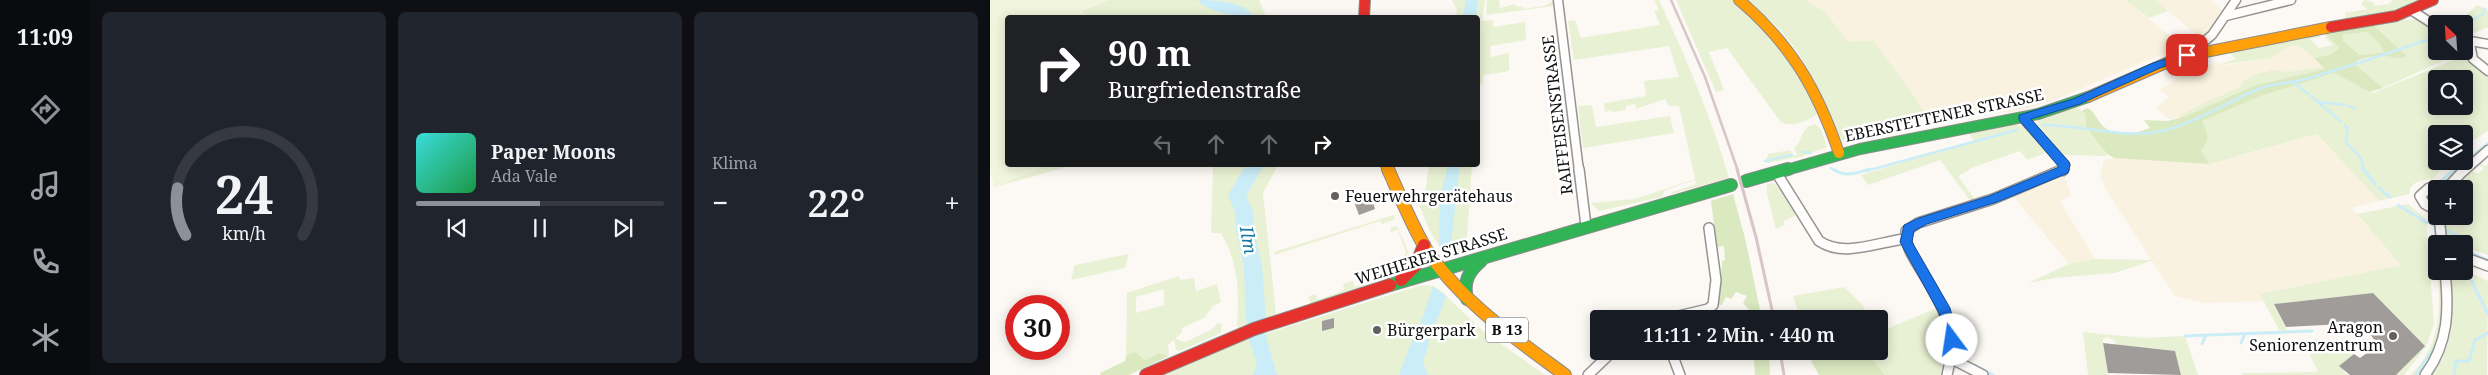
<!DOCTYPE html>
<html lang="de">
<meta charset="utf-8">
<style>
:root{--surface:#171b24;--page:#20242c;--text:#f1f3f6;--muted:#9ea1a6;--line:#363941;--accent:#8c9099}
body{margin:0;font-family:"Noto Serif",serif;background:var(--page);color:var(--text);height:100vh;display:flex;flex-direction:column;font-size:19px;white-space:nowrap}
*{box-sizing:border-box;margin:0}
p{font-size:16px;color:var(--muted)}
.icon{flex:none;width:28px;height:28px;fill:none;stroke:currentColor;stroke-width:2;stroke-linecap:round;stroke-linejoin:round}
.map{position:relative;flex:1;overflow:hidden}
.panel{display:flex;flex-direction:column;gap:12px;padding:12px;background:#0d0f14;width:900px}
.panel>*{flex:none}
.top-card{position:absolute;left:15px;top:15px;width:475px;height:152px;border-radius:5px;box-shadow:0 2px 12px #0003;background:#202124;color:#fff;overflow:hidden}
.needle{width:32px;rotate:335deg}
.tools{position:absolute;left:1438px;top:15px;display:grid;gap:10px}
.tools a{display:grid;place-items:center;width:45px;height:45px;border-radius:5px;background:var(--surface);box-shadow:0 2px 12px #0003;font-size:25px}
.speed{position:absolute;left:15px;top:295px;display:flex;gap:10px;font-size:25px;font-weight:700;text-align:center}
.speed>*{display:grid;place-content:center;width:65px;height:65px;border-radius:50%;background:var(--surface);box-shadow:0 2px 12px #0003;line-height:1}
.speed .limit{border:8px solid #d22;background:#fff;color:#111}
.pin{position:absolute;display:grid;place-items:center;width:42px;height:42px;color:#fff;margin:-21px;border-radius:10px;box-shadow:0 2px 8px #0006}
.me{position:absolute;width:55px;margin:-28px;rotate:346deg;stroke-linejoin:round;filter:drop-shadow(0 0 4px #0008)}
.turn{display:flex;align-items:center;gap:18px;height:105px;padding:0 20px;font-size:22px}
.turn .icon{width:65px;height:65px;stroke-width:2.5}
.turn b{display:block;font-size:35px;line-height:42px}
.lanes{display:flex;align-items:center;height:48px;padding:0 20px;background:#0003;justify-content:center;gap:25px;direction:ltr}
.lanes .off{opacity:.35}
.big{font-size:38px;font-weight:600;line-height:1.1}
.panel .card{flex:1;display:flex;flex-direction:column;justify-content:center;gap:8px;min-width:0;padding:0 18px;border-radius:8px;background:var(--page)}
.panel .dial{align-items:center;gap:0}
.dial svg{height:130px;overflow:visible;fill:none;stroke:var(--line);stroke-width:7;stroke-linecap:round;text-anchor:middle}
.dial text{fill:var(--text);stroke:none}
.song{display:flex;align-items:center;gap:15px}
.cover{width:60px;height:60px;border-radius:8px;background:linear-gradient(135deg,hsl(180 70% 55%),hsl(140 70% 35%))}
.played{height:5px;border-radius:2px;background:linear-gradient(90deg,var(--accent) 50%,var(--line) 50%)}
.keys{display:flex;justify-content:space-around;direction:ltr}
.heat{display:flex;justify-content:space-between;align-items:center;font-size:28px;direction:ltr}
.panel .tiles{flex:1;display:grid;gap:12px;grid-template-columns:repeat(3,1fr)}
.trip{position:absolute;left:600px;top:310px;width:298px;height:50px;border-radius:5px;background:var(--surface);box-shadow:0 2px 12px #0003;font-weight:600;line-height:50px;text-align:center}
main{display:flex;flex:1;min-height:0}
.dock{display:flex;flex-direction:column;width:90px;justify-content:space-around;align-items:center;background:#090b0e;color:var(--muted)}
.dock .icon{width:35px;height:35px}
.dock .selected{color:var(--accent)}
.dock b{font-size:22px;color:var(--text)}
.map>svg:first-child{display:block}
</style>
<main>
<nav class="dock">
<b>11:09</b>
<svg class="icon selected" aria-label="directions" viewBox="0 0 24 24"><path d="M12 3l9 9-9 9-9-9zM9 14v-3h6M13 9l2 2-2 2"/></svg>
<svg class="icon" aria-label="music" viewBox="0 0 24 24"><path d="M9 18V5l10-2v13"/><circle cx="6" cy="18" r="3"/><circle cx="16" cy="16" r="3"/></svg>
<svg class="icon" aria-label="phone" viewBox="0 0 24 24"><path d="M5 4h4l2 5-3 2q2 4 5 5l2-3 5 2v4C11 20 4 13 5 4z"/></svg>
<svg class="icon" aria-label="climate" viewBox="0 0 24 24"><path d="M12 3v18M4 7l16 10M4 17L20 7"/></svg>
</nav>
<section class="panel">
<div class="tiles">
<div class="card dial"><svg viewBox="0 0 100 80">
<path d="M14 69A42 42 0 1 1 86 69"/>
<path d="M14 69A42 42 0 0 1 9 40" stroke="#8c9099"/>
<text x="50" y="56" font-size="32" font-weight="700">24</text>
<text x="50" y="72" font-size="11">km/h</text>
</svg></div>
<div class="card">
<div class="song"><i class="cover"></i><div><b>Paper Moons</b><p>Ada Vale</p></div></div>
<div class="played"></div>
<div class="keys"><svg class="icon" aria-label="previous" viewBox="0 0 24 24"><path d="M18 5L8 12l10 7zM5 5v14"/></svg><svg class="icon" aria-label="pause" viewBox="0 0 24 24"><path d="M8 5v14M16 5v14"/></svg><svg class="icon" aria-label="next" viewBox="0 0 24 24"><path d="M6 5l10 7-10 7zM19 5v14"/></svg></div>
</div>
<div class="card"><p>Klima</p>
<div class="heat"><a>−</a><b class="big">22°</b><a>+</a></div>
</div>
</div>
</section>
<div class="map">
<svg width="1498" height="375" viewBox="0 0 1498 375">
<rect width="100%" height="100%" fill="#fcf9f4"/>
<g fill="#f9f2e0">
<path d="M816,0H1135L1194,47L1158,60L1063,101L1021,112L936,115L925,97L883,40L858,42L836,13Z"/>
<path d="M1165,0H1220L1233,11L1213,40Z"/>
<path d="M1307,45L1336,68L1307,76L1196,116L1179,119L1166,108L1179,97L1169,90L1198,72L1225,63L1236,65L1281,58L1298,47Z"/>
<path d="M1327,134L1389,201L1361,208L1412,265L1270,294L1273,301L1215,303L1185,296L1116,190L1110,175L1114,160L1124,158L1250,156Z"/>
<path d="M1074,175L1081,195L1070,201L1105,259L1079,264L1023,196Z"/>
</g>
<g fill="#e9f1d4" fill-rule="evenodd">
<path d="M119,0H269L276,17L96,18L92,10Z"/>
<path d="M462,0H495L492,21L503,20V27L535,22L536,40L500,46L501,57L519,53V70L515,72L493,75V84L488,85V18L465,17L467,10Z"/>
<path d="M497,0H509L510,8L525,4L526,7L533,6V9L554,6L563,1V6L496,15Z"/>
<path d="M664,0H669C696,58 721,116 739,178L682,194V192L706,184L705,180L675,190L672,197L609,211L601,203L645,199L705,179L689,106H679L675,99L646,109L645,104L636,106V110L622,112V110L615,112L614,103L656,96L654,81L689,77L679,46L584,60L578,21L585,20L591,38L670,25L664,11L669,10Z"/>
<path d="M686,0H745L752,4L809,66L826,107V115C816,122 801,128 790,121L737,48L719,52L734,90L726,92Z"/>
<path d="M754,0H816L836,13L858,42L883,40L925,97L936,116L890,123L876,134L855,144C844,131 838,111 831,95C813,55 791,24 754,0Z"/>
<path d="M1135,0H1165L1178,11L1159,18Z"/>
<path d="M1374,0L1383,2L1385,6L1399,4L1403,0H1437L1413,11L1344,23L1356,17L1355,13L1377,9L1371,5Z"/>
<path d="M1487,5L1498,10V27L1474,37V24H1459L1476,15Z"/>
<path d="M1414,19L1426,20L1446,29V51H1474L1393,88L1366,65L1409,49L1382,24Z"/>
<path d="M1377,32L1389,43L1394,52L1370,55L1353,41V35Z"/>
<path d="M1325,33L1330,37L1320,39L1329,48L1343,45L1334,36H1337L1349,48L1339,55L1324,58L1307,45L1298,47L1281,58L1228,65L1246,59L1239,52Z"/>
<path d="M1478,54L1479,58L1498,73V131L1474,146V134H1446V161H1457L1444,178C1432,182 1421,179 1419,194L1389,201L1327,134L1219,164L1211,150L1188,124L1191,115L1216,102L1249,88L1254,81L1264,75L1283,70L1298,72L1332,67L1383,93ZM1446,79H1474V106H1446Z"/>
<path d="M602,105L606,127L680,116L684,133L593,148L588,106Z"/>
<path d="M1087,107L1096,115L1117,156L1073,155L1047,124L1049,119Z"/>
<path d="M825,124L831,129L837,147L810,157L776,163L778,154L800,150L803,156L807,155L804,148C814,139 810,127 825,124Z"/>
<path d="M1023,124L1033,126L1058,152L1037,160L1030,151L984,167L968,176L986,201L979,199L950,160L878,185L871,175L984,141L979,133Z"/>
<path d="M1489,162L1495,166L1498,164V255L1477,248L1474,255V244H1459C1453,234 1456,227 1457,216H1474V189H1469L1481,170L1488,174L1494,168L1487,164Z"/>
<path d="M56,165H84L4,187Z"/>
<path d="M223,165H288L273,193L286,314L247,327C249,292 249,264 231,233H221Z"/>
<path d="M439,165H482L476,252C446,261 438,224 428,203L434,200Z"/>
<path d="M782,183C793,189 803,203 805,216L793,221L795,225L786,229L777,194V184Z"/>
<path d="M1418,204L1436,219L1444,324L1436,347L1414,375H1406L1434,346L1383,293L1284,304L1298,332H1290L1270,294L1411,265L1367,214Z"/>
<path d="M404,215L405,219L392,224L390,221L284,255V252Z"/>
<path d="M407,226L421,258L412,271L320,305L319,296L326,294L327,300L354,290L353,284L363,281L364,287L386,279L385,272L391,270L393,275L402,272L416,253L408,230L401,232L400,228Z"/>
<path d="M139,254L135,268L81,280L85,265Z"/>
<path d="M1105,259L1164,260L1125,273L1065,278L1038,283L1079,264Z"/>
<path d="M1474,270L1498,281L1497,375H1442C1466,343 1465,309 1459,271Z"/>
<path d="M1447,271H1450C1455,310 1454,345 1426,375H1421C1450,345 1452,310 1447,271Z"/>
<path d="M189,276L190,280L204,278L206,291L227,284L231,302L223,306L214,318L192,328V332L185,339L195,342L221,330L228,323L232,324L231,333L190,351L186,350L184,339L178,345L179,356L169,353L155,360L145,352L136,356L137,293ZM174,289V305L146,313V297Z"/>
<path d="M432,285L443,286L451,291L493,331L555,375H173L236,346Z"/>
<path d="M854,287L871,303L881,319H810L803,296Z"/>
<path d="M947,308C957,331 958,351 950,375H895L876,351H889V332Z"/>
<path d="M1093,332L1154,338L1195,336L1208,375H1191L1185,351L1126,345L1125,341L1117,337L1113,339V344L1118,373L1117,375H1098Z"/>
<path d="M1324,339H1329L1341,351L1364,354L1350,366L1357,375H1253L1252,373L1328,372L1319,353H1312L1310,349L1329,348Z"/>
</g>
<g fill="#dbe9c1" fill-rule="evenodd">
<path d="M1382,24L1417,56C1410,60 1404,57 1396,56C1386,55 1376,58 1367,61L1366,65L1393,88L1380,92L1344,73L1270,96L1212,121C1217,132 1221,140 1211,150L1219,164L1124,158L1117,154L1096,127V115L1092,111L1097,108C1104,111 1106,117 1110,123C1122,138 1146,134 1160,128L1154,120L1178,121L1196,116L1264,86L1335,69L1324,58L1339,55L1349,48L1332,31ZM1377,32L1389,43L1394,52L1370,55L1353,41V35Z"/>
<path d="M743,194L755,238L772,319H761L760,311L753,303L757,296L746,292L741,299L736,297L732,305H726L731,287L732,261L735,260L734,246L727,247L721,201Z"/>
<path d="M763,351H779L780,375H765Z"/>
<path d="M840,351H876L895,375H829L821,361Z"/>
<path d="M145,352L155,360L169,353L179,356L139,375H111L110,373L135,361L136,356Z"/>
</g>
<path fill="#f2f5dd" d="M0,0H119L92,9L96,17L18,18V165H56L4,187L0,170Z"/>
<g fill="#caedf7">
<path d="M476,0H488L486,17H473Z"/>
<path d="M458,165H470L460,253L449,246L450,198Z"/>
<path d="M443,286L456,296L442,334L428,330Z"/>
<path d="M275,332L287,375H263L267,363L258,338Z"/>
<path d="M424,335L440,340L433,362L438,375H409Z"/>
</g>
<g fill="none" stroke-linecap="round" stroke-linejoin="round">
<g stroke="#caedf7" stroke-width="2.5">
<path d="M1474,25L1493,14L1495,9"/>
<path d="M1303,82L1318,94"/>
<path d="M1321,96L1350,121"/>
<path d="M1328,102L1354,105"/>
<path d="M1358,106L1365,108"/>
<path d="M1053,125C1088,125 1135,138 1167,132C1204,125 1235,102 1271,88C1285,83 1301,83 1316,79C1359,67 1403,51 1446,37"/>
<path d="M1355,125L1358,128C1352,149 1363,145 1371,159C1373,163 1372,167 1374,171"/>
<path d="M813,152L821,153"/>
<path d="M775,161L802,155"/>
<path d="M841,168L845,171"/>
<path d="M876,171L1027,130"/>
<path d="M1464,171L1498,143"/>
</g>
<g stroke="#caedf7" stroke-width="3">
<path d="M843,169C856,178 866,173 880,169"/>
<path d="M1373,169L1385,184"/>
<path d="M1451,181L1465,169"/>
<path d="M1389,188L1400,197"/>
<path d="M1408,205L1437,223"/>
<path d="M1441,224L1445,226L1446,246"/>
<path d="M1455,230L1471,237L1472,244"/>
<path d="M458,251L469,252"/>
<path d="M1481,253L1498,260"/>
<path d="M1475,268L1498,314"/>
<path d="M1450,271L1451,282"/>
<path d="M1195,336L1322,331"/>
<path d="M1251,343L1255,334"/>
<path d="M1212,344L1216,335"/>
<path d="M983,364L1003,375"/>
<path d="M1426,375L1446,345"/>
<path d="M1464,375L1466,361H1479L1485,340L1498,333"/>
</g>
<g fill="#caedf7" fill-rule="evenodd">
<path d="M208,0C226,0 254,1 265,18C251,18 216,12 208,0Z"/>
<path d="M256,165H274L256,196L263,212L264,230L272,266L276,321L273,327L266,330L259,327L256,321L254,266L246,230L245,212L238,195Z"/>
</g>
</g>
<g fill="#a09c99">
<path d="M380,193L385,209L369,215L363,199Z"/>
<path d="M1383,293L1435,346L1406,375H1360L1349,366L1364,354L1370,358L1388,345L1372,323L1296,327L1284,304Z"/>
<path d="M344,318V328L332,331V321Z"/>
<path d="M1113,343L1185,351L1191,375L1118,373Z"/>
</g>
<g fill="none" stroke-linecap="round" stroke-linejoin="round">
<defs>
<g id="street-far1">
<path d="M568,0L589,171"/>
<path d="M1424,12L1446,26"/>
<path d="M1236,16L1301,0"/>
<path d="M1474,40L1498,44"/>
<path d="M1480,43L1483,59L1498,71"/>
<path d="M1208,53L1204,50L1222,35L1246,0"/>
<path d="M1033,118L1075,165L1073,171"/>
<path d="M1474,171L1498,150"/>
</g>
<g id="street">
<path d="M589,169L596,226"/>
<path d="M786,172L829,241C854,258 887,242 915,239"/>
<path d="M1456,189L1475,169"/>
<path d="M1446,210L1435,204L1430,196L1439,188L1457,189"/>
<path d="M1449,216L1452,244"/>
<path d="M1474,257L1498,266"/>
<path d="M676,319L718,309L723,305L726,280L719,228"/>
<path d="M681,351L690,375"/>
<path d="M962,359L993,375"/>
<path d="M598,375L623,351"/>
<path d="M957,375C968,332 953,305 931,270C923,257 915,246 916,231L928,223L1003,199L1074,169"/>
<path d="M1435,375C1459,343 1459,309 1455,271"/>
</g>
<path id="fast-far1" d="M793,171L870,149L1048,114L1098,97"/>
<g id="fast">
<path d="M756,181L798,169"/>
<path d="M400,285L741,185"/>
<path d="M477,299C473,282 478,272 491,261"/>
</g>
<g id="slow-far1">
<path d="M749,0C801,44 827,89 849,153"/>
<path d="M1098,97L1190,57L1341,27"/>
<path d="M396,165L398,171"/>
</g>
<path id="slow" d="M398,169C410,196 421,224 436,249C471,302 525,338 575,375"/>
<g id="jam-far1">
<path d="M374,18L375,0"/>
<path d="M1341,27L1406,16L1443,0"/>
</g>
<g id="jam">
<path d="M411,280L426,265L434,245"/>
<path d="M156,375L264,329L400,285"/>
</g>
</defs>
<use href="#street-far1" stroke="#969492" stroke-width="11"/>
<use href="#street" stroke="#969492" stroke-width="12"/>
<use href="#fast-far1" stroke="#8c8b89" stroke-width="12"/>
<use href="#fast" stroke="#8c8b89" stroke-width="14"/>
<use href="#slow-far1" stroke="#8c8b89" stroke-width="12"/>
<use href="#slow" stroke="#8c8b89" stroke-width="14"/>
<use href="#jam-far1" stroke="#8c8b89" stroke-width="12"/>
<use href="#jam" stroke="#8c8b89" stroke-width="14"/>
<use href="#street-far1" stroke="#fffefd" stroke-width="8"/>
<use href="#street" stroke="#fffefd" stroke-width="9"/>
<use href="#fast-far1" stroke="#30b455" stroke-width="10"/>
<use href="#fast" stroke="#30b455" stroke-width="12"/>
<use href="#slow-far1" stroke="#ff9f0a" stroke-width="10"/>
<use href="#slow" stroke="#ff9f0a" stroke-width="12"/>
<use href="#jam-far1" stroke="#e5322d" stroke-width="10"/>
<use href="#jam" stroke="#e5322d" stroke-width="12"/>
<path stroke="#d8c5c8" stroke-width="2.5" d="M681,0L715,77L748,171"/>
<g stroke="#d8c5c8" stroke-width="3">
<path d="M747,169L766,237L784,319"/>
<path d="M790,351L794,375"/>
</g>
</g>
<path fill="#1a73e8" stroke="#114b97" d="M1197,52L1200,53V58L1170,68L1090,104L1041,119L1079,162L1080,165L1078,173L1007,202L937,224L924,231L922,242L960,308L969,340L967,344H957L949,313L910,242L914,225L929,218L999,196L1069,167L1029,120V115L1083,99L1163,63Z"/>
<g fill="#62615f" stroke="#fff" stroke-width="2">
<circle cx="345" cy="196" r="5"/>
<circle cx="387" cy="330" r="5"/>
<circle cx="1403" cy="336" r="5"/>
</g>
<g text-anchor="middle" stroke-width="5" stroke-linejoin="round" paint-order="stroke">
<rect fill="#fff" stroke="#575757" stroke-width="1" x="496" y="317.5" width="42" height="25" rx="4"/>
<g font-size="15" font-weight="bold" fill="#0f0f0f">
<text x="517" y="335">B 13</text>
</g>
<g font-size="16" fill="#0f0f0f" stroke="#fff">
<text transform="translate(567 115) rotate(-97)" y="6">RAIFFEISENSTRASSE</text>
<text transform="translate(954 115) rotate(-12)" y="6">EBERSTETTENER STRASSE</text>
<text transform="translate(441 256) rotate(-17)" y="6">WEIHERER STRASSE</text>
</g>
<g font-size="16" fill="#0f0f0f" stroke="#fff" text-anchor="start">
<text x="355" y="202">Feuerwehrgerätehaus</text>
<text x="1393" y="333" text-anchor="end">Aragon<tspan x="1393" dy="18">Seniorenzentrum</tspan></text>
<text x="397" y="336">Bürgerpark</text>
</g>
<g font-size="18" font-style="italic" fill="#147aa4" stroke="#fff">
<text transform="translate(258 240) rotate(80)" y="6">Ilm</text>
</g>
</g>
</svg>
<div class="tools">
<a><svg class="needle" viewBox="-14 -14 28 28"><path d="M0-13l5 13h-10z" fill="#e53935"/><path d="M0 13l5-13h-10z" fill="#9ea1a6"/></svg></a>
<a><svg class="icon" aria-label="search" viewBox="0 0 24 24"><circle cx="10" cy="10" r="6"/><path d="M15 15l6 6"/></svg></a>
<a><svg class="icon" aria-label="layers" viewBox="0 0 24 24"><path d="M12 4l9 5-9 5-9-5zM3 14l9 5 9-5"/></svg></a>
<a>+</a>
<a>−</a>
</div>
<div class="speed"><div class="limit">30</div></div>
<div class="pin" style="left:1197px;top:55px;background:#d93025"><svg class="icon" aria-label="arrive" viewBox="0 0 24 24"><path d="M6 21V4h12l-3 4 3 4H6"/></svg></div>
<svg class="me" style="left:962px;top:340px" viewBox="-20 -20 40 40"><circle r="19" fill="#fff"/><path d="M0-13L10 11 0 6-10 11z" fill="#1a73e8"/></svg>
<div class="trip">11:11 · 2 Min. · 440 m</div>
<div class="top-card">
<div class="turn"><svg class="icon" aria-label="right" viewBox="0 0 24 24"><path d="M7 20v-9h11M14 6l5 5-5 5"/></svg><div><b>90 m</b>Burgfriedenstraße</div></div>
<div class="lanes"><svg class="icon off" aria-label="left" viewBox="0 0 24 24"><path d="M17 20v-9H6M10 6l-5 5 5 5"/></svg><svg class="icon off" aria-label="ahead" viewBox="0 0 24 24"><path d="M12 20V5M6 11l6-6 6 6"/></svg><svg class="icon off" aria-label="ahead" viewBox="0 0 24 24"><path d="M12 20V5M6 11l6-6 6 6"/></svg><svg class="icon" aria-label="right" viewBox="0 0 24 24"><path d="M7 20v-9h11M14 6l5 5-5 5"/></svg></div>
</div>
</div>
</main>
